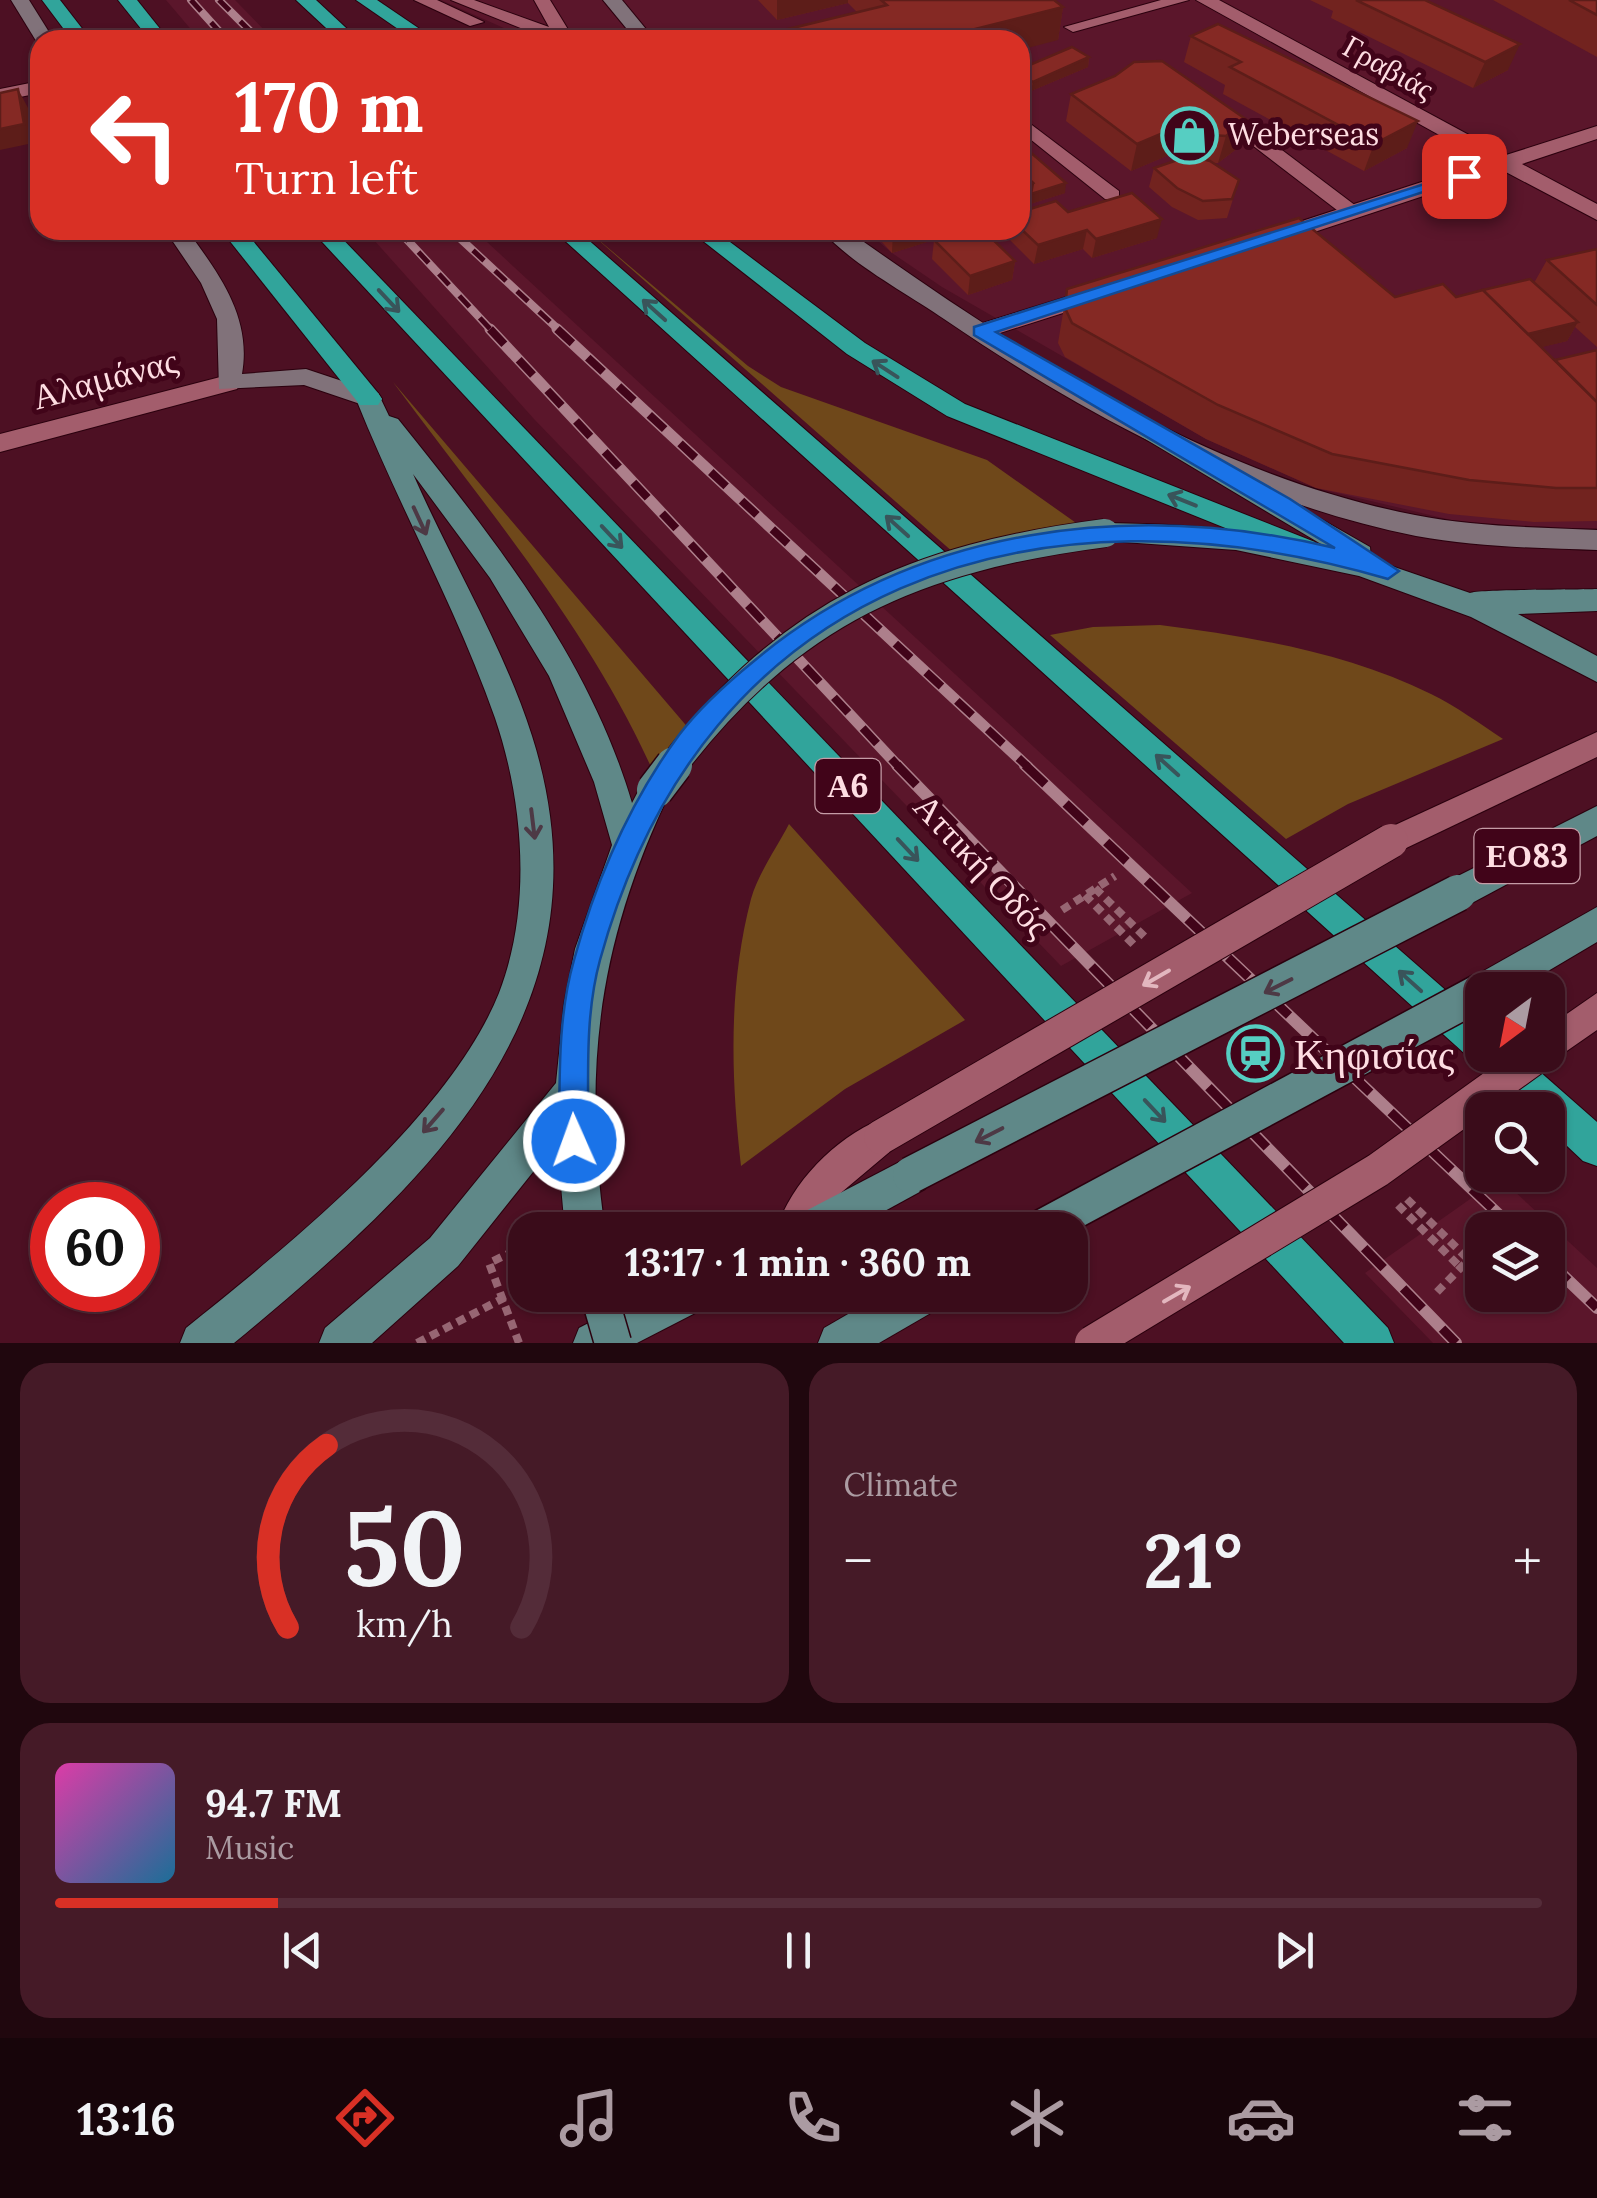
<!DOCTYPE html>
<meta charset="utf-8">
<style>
:root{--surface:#3a0c1a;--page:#451a27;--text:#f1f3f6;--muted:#ab9ba2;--line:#542c39;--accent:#d93025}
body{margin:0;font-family:Lora,serif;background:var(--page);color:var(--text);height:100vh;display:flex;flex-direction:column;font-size:38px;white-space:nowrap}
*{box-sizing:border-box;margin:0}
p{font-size:32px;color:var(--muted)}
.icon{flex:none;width:55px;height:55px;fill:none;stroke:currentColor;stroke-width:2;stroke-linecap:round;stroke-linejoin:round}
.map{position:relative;height:1343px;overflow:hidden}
.side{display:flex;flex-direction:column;gap:20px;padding:20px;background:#20070e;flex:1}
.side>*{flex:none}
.banner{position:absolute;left:30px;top:30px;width:1000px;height:210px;border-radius:30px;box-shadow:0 2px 8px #0004,0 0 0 2px var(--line);background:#d93025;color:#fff;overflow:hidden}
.needle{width:65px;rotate:212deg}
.tools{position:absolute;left:1465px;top:972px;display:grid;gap:20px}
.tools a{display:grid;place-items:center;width:100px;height:100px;border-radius:20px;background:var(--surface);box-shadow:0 2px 8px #0004,0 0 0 2px var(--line);font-size:50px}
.speed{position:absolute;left:30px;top:1182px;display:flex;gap:20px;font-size:50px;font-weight:700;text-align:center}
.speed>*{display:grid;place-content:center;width:130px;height:130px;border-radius:50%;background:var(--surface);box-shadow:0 2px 8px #0004,0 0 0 2px var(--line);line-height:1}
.speed .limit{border:15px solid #d22;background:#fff;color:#111}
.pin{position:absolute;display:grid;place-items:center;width:85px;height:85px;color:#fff;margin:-42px;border-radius:20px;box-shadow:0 5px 15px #0006}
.me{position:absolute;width:110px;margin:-55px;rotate:358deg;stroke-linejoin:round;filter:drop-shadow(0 0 8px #0008)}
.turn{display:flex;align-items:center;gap:35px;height:210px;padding:0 40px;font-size:45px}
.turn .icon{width:130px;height:130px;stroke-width:2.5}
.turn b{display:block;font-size:70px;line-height:85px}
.big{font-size:75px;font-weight:700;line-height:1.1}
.side .widget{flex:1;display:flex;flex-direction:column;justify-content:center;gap:15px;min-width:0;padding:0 35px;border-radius:30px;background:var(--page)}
.side .dial{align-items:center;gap:0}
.dial svg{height:260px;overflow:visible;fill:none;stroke:var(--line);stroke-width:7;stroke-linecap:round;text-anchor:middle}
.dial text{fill:var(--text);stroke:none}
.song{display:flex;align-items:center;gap:30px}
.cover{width:120px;height:120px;border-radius:15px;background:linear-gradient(135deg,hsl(320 70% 55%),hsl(200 70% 35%))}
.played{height:10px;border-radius:5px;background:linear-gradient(90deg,var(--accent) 15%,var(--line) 15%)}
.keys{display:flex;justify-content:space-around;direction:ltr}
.heat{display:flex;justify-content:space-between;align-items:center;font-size:55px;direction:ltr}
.side .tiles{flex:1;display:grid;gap:20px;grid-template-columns:1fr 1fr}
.widget:last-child{grid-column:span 2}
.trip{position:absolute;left:508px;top:1212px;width:580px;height:100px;border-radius:30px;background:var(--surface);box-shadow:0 2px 8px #0004,0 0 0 2px var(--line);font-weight:700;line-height:100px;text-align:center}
.menu{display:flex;height:160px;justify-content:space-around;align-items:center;background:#17050a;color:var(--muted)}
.menu .icon{width:70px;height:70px}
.menu .current{color:var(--accent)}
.menu b{font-size:45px;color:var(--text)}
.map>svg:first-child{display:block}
</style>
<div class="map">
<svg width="1597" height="1343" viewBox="0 0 1597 1343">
<rect width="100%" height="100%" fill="#4d1023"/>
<g fill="#5b162b" fill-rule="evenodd">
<path d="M166,0H235L274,40H200Z"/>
<path d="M441,0H1597V528L1538,529L1451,520L1316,488L1206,439L942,287L892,253L865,230H1020V40H681L677,35L668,40H531Z"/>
<path d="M365,230H474L1192,893L1061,966L534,419Z"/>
<path d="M1500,1178L1597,1268V1343H1433L1365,1273ZM1482,1230H1548V1295H1482Z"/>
</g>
<g fill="#6f481a">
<path d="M587,230L748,366L781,387L987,460L1079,525L954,553Z"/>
<path d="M393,382L690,730L656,778C592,632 487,509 393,382Z"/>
<path d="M1160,625C1252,637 1346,652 1431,694C1456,706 1480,724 1503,739L1348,804L1286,839L1050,635L1093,627Z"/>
<path d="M789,824L965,1020L845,1089L741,1166C731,1078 728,987 751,899C758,874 777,847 789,824Z"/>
</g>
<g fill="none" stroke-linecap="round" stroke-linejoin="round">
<defs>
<g id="lane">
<path d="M414,0H437L484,22L470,26Z"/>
<path d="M451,0H474L549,27L534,0H550L569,31L560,39H548Z"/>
<path d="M1161,0H1189L1073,32L1064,27Z"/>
<path d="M1209,104H1221L1360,209V217H1346L1209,112Z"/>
<path d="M1020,116L1119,191V199H1105L1020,131Z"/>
<path d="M1597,732V757L1402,850L1391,854L1380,850L1376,841L1380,832Z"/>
<path d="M1597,993V1030L1548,1064L1536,1060L1534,1055H1548V1027Z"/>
<path d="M881,1119L893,1125L899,1137L893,1149L830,1202L812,1230H776C792,1182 834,1139 881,1119Z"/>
</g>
<g id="street">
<path d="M1196,0H1219L1506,155L1597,126V139L1522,164L1597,204V220L1502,170L1278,244H1262V234L1486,161Z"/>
<path d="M40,81V93L0,101V89Z"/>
<path d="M1102,286L1114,293L1110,298L981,339L969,331L973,326Z"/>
<path d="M228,375L240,383L237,389L0,452V434Z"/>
</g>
<g id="secondary">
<path d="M11,0H29L54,40L38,44Z"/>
<path d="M603,0H622L655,40H636Z"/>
<path d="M165,230H187C219,274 252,317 242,374L306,369L378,393L382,399L378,405L369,407L304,385L219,389L217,319L201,283Z"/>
<path d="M822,230H847C1019,352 1205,474 1415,515C1475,527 1536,527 1597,530V550C1537,548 1475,547 1416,536C1246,502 1086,416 944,319C908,294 849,263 822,230Z"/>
</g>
<g id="primary">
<path d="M369,391L378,393L389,416L398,419C492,536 589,657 632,803L644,780L655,776L666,780L671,790C599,939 582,1067 605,1230H565L557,1142L458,1266L372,1343H319L325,1328L430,1238L556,1083L564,1004L575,949L612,845L594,782L549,676L490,578L413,474C451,561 503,645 532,736C619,1011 426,1184 234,1343H180L186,1328C288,1246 450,1116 499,993C532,908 524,803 495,718C457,609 399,507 356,399Z"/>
<path d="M1151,422L1370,547L1371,559L1470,593C1477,589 1578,590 1597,589V611L1518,614L1597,656V682L1471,617L1359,576L1236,550L1095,540L1091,533L1095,526L1105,523C1180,524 1253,529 1326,547L1142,437L1138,431L1142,425Z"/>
<path d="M1597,806V836L1470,904L1458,908L1446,904L1441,893L1446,882Z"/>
<path d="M1597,907V942L1516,990H1482V1006L1471,1002L1466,990L1471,978Z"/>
<path d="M911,1156L925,1161L930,1175L925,1189L850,1230H790L796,1216Z"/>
<path d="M643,1295H707L701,1310L637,1343H573L579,1328Z"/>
<path d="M881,1295H942L936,1310L879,1343H818L824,1328Z"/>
</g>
<g id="highway">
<path d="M42,0H60L91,40H72Z"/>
<path d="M118,0H137L169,40H150Z"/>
<path d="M296,0H316L359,40H339Z"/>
<path d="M356,0H377L436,40H414Z"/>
<path d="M221,230H244L378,393L382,399L378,405H360Z"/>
<path d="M311,230H334L1388,1328L1394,1343H1344Z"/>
<path d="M553,230H577L1482,1022V1055H1521L1597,1122V1166L1583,1161L1548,1128V1110H1527Z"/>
<path d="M689,230H714L865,343L965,404L1315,542L1319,549L1305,559L1295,556L947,416L847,354Z"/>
</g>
</defs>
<use href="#lane" stroke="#2b000e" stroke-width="2"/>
<use href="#street" stroke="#2b000e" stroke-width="2"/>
<use href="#secondary" stroke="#2b000e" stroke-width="2"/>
<use href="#primary" stroke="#2b000e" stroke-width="2"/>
<use href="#highway" stroke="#2b000e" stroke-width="2"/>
<g stroke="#976673" stroke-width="8" stroke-dasharray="9 6" stroke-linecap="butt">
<path d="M1095,888L1146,938"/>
<path d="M1085,895L1134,945"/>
<path d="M1062,910L1115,876"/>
<path d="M1407,1199L1469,1260"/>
<path d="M1398,1205L1461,1268"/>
<path d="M1437,1292L1482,1246"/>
<path d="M417,1343L525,1287"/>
<path d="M519,1343L489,1263L525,1246"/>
</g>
<use href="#lane" fill="#a35d6c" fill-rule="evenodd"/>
<use href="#street" fill="#a35d6c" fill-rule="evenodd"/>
<use href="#secondary" fill="#81727a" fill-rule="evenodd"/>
<use href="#primary" fill="#5f8888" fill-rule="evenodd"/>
<use href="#highway" fill="#31a49b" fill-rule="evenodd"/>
<defs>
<g id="rail-far2">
<path d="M191,0L227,40"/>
<path d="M219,0L259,40"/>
<path d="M398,230L492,331"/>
<path d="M451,230L560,331"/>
</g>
<g id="rail-far1">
<path d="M490,329L899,767"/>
<path d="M557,329L1028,767"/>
</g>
<g id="rail">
<path d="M897,765L1456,1343"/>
<path d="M1025,765L1515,1230"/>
<path d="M1548,1261L1597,1308"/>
</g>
</defs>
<use href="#rail-far2" stroke="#ad7f8b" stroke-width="8"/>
<use href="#rail-far1" stroke="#ad7f8b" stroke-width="11"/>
<use href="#rail" stroke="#ad7f8b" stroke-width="12"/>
<use href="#rail-far2" stroke="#410419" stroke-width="5" stroke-dasharray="15" stroke-linecap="butt"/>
<use href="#rail-far1" stroke="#410419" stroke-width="8" stroke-dasharray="21" stroke-linecap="butt"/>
<use href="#rail" stroke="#410419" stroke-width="9" stroke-dasharray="28" stroke-linecap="butt"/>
<defs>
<g id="lane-bridge">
<path d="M881,1137L1391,841"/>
<path d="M1092,1343L1378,1170L1538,1055"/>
</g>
<path id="primary-bridge-far1" d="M672,767C791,611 914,558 1105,533"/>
<g id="primary-bridge">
<path d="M655,790L674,765"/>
<path d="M911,1175L1458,893"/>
<path d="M1038,1230L1482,991"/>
<path d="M599,1295L613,1343"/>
</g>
</defs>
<use href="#lane-bridge" stroke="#2b000e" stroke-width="36" stroke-linecap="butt"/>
<use href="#primary-bridge-far1" stroke="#2b000e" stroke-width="30" stroke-linecap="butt"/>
<use href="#primary-bridge" stroke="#2b000e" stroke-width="39" stroke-linecap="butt"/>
<use href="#lane-bridge" stroke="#a35d6c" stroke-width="34"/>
<use href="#primary-bridge-far1" stroke="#5f8888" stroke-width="28"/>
<use href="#primary-bridge" stroke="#5f8888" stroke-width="36"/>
</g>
<g fill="#72231f">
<path d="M758,0H1054L1063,7L1058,40L857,12L848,3L777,20Z"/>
<path d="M1310,0H1425L1508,70L1473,88L1331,18L1333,11Z"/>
<path d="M1493,0H1597V57Z"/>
<path d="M1191,36L1407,148L1364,171L1223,94L1225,85L1184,62Z"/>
<path d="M1089,57L1088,67L1031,91L1020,84V69Z"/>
<path d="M1134,62L1239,147L1218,163H1213L1239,180L1227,218L1198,220L1172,207L1149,187L1154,168L1184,157L1176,152L1131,171L1066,121L1071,94L1115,76Z"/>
<path d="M1020,145L1065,193L1030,204L1029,210L1068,212L1157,238L1092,258L1083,249L1034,264L1005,235L1006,230H1020Z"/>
<path d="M871,230H965L892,253Z"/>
<path d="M934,240L1015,261L1012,280L968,295L932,259Z"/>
<path d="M1597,249V347L1575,327L1567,341L1541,347L1555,360L1597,350V521L1534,522L1449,514L1316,488L1206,439L1065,357L1058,343L1067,289L1395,297H1456L1534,283L1547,260Z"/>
</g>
<g fill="#5d1d19">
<path d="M777,0H848V3L777,20Z"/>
<path d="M1063,7L1058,40L1020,50V40H931Z"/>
<path d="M1520,44L1508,70L1473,88L1485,62Z"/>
<path d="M1089,57L1088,67L1031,91L1033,82Z"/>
<path d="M18,89L28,108L33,143L0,150V129Z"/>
<path d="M1247,120L1239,147L1218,163L1226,136Z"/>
<path d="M1418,121L1407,148L1364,171L1374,144Z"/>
<path d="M1182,125L1176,152L1131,171L1137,144Z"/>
<path d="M1033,183H1066L1065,193L1030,204L1028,210L1020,213V187Z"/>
<path d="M1162,219L1157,238L1092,258L1096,239Z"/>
<path d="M893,230H965L892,253Z"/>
<path d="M1087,230L1083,249L1034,264L1038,245Z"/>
<path d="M1015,261L1012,280L968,295L970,276Z"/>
<path d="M1578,322L1567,341L1505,356L1516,337Z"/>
</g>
<g fill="#852924" stroke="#5d1d19" stroke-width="2.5">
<path d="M881,0H1054L1063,7L931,40H743L887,5Z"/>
<path d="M1356,0H1425L1520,44L1485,62Z"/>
<path d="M1569,0H1597V15Z"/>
<path d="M1218,24L1418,121L1374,144L1230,67L1241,62L1191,36Z"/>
<path d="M1072,47L1089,57L1033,82L1020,74V69Z"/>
<path d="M1162,61L1247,120L1226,136L1196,134L1182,125L1137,144L1071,94L1115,76L1134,62Z"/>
<path d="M18,89L24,124L0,129V93Z"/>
<path d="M1020,145H1022L1066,183L1031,194L1033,183L1020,171Z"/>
<path d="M1189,156L1210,161L1239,180L1232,199L1203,201L1177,188L1154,168Z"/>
<path d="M1020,171L1033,183L1020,187Z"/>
<path d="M1132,193L1162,219L1096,239L1087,230L1038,245L1020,228V212L1056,201L1068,212Z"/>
<path d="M1299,218L1395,297L1443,284L1456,297L1483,290L1597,402V488H1556L1469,480L1332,454L1218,405L1072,323L1065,308L1067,289Z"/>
<path d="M965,230H983L1015,261L970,276L934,240Z"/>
<path d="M1597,249V305L1547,260Z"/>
<path d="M1530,279L1578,322L1528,334L1483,290Z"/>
<path d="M1597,350V402L1555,360Z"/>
</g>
<defs><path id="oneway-shaft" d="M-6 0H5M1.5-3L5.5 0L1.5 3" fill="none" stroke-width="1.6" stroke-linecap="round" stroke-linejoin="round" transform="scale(2.5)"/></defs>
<g stroke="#39545a">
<use href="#oneway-shaft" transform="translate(389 301) rotate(47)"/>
<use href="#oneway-shaft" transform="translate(654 310) rotate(-138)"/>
<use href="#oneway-shaft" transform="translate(885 369) rotate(-147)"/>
<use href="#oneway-shaft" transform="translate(1182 500) rotate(-158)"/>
<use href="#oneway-shaft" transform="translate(897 526) rotate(-138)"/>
<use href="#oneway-shaft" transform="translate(612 537) rotate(47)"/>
<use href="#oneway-shaft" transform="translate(1167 765) rotate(-138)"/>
<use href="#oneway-shaft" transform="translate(908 850) rotate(47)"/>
<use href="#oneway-shaft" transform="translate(1410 981) rotate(-138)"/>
<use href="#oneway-shaft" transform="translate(1155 1111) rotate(47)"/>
</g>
<g stroke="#4d3945">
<use href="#oneway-shaft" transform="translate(420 521) rotate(65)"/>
<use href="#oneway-shaft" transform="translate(533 824) rotate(83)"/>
<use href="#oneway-shaft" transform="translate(1278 986) rotate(153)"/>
<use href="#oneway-shaft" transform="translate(433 1121) rotate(131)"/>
<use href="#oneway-shaft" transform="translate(989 1135) rotate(153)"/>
</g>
<g stroke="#e3b7bf">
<use href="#oneway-shaft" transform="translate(1156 978) rotate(150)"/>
<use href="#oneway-shaft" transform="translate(1177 1294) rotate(-30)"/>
</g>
<path fill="#1a73e8" stroke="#114b97" stroke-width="2.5" d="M1459,173L1472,176L996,332L1290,499L1399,571L1388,579C1035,475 704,581 600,960C584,1018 589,1081 588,1141L584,1152L574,1156L563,1152L559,1141C560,1081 557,1019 574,960C596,880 630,802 679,735C701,706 727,683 754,661C916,525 1133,500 1335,548L974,335V327Z"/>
<defs>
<symbol id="shop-ring" viewBox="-11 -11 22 22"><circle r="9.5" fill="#410419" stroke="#56cec2" stroke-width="1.5"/><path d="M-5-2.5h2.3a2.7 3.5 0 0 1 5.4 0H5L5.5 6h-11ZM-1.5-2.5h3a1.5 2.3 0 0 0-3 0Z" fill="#56cec2"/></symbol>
<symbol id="station-ring" viewBox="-11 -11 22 22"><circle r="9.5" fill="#410419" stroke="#56cec2" stroke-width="1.5"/><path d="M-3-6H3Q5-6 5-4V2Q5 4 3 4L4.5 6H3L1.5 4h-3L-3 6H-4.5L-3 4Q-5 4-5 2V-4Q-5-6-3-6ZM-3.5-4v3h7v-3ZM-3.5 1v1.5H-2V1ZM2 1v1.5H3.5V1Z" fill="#56cec2"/></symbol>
</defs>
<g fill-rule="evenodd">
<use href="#shop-ring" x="1158" y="104" width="63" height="63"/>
<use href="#station-ring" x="1224" y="1022" width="63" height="63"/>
</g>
<g text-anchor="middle" stroke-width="10" stroke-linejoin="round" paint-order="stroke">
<g font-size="30" fill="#fedde2" stroke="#410419">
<text transform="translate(1388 68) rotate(29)" y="10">Γραβιάς</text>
</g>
<g font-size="30" fill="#fedde2" stroke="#410419" text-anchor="start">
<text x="1228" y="145">Weberseas</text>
</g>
<g fill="#410419" stroke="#c59ca6" stroke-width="2.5">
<rect x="815.5" y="759" width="65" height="54" rx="8"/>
<rect x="1474.5" y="829" width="105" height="54" rx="8"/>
</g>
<g font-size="32" font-weight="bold" fill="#fedde2">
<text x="848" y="797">Α6</text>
<text x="1527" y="867">ΕΟ83</text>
</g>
<g font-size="35" fill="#fedde2" stroke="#410419">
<text transform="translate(105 379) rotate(-15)" y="12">Αλαμάνας</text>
<text transform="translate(982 866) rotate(47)" y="12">Αττική Οδός</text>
</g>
<g font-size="42" fill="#fedde2" stroke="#410419" text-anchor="start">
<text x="1294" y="1069">Κηφισίας</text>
</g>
</g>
</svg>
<div class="tools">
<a><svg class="needle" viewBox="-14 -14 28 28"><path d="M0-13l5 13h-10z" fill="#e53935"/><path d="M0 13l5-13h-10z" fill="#ab9ba2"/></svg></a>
<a><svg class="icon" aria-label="search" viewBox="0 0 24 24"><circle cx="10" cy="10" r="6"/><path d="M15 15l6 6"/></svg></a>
<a><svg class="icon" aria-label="layers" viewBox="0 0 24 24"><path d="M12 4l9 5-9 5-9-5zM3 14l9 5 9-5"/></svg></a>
</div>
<div class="speed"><div class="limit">60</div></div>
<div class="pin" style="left:1464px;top:176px;background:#d93025"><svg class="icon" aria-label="arrive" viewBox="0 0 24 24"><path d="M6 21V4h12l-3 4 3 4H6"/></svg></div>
<svg class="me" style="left:574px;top:1141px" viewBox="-20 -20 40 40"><circle r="17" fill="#1a73e8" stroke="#fff" stroke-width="3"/><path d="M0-11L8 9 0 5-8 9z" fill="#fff"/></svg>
<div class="trip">13:17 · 1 min · 360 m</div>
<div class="banner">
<div class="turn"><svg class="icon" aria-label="left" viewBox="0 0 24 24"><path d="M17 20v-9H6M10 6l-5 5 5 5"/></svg><div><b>170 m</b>Turn left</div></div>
</div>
</div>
<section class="side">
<div class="tiles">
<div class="widget dial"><svg viewBox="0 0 100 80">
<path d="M14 69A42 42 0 1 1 86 69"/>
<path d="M14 69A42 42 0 0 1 26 13" stroke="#d93025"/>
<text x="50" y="56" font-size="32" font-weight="700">50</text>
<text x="50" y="72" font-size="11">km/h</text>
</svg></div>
<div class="widget"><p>Climate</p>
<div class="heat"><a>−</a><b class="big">21°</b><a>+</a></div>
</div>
<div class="widget">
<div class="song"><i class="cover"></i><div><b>94.7 FM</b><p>Music</p></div></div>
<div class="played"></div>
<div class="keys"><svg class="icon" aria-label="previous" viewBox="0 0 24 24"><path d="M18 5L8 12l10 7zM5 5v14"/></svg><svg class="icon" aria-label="pause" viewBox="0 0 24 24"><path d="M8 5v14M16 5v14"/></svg><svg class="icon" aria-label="next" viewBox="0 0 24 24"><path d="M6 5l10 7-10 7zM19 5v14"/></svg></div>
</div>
</div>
</section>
<nav class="menu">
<b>13:16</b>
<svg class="icon current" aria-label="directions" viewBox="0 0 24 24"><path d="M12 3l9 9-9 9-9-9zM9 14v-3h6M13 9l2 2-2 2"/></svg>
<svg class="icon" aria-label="music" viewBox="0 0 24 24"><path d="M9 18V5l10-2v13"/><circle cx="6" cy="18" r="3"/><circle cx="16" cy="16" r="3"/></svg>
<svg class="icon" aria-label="phone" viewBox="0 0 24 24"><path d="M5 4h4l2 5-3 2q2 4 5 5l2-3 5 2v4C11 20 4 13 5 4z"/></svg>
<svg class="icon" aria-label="climate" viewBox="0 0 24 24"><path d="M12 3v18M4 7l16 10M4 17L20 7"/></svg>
<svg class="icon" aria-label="car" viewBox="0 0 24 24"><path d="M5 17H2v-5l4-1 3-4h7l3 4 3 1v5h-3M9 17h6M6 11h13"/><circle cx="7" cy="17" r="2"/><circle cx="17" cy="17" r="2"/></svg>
<svg class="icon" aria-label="filters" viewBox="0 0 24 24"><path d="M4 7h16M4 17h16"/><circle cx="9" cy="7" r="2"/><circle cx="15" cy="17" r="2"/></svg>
</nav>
